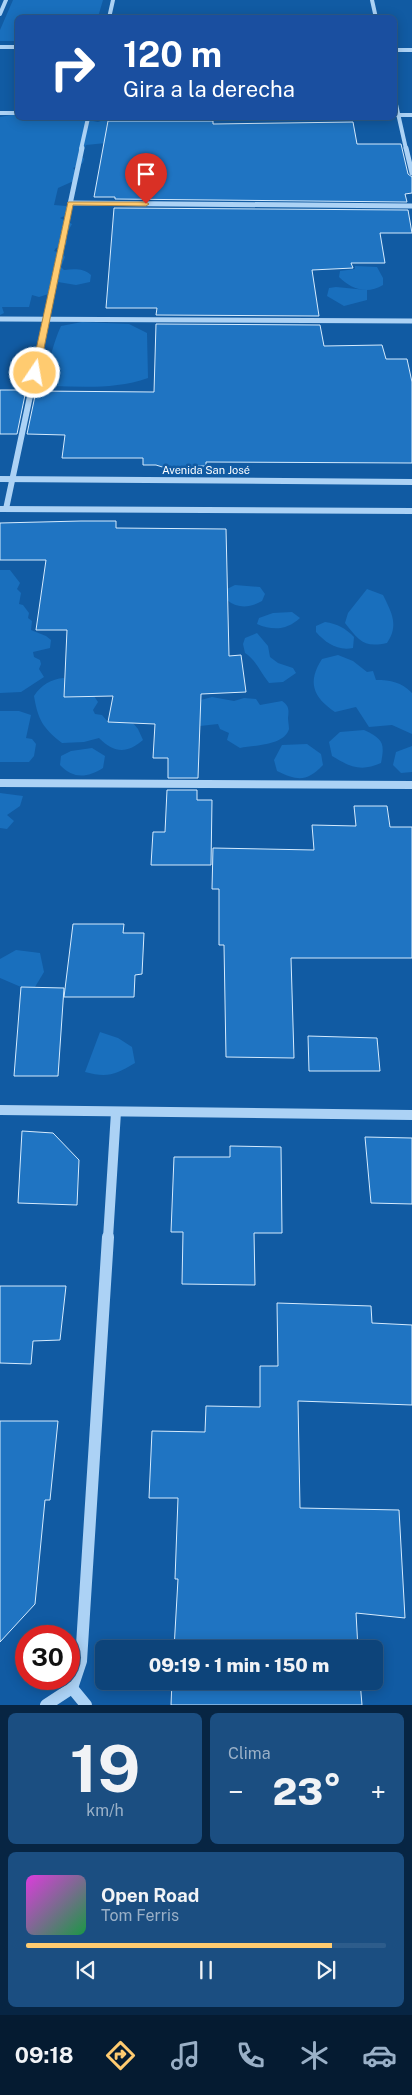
<!DOCTYPE html>
<html lang="es">
<meta charset="utf-8">
<style>
:root{--surface:#0d447a;--page:#1b4e81;--text:#f1f3f6;--muted:#9ab0c7;--line:#2d5c8b;--accent:#ffcb70}
body{margin:0;font-family:"Public Sans",sans-serif;background:var(--page);color:var(--text);height:100vh;display:flex;flex-direction:column;font-size:19px;white-space:nowrap}
*{box-sizing:border-box;margin:0}
p{font-size:16px;color:var(--muted)}
.icon{flex:none;width:28px;height:28px;fill:none;stroke:currentColor;stroke-width:2;stroke-linecap:round;stroke-linejoin:round}
.map{position:relative;height:1705px;overflow:hidden}
.drawer{display:flex;flex-direction:column;gap:8px;padding:8px;background:#072543;flex:1}
.drawer>*{flex:none}
.hud{position:absolute;left:15px;top:15px;width:382px;height:105px;border-radius:8px;box-shadow:0 2px 12px #0003,0 0 0 1px var(--line);background:#1a4fa0;color:#fff;overflow:hidden}
.speed{position:absolute;left:15px;top:1625px;display:flex;gap:10px;font-size:25px;font-weight:700;text-align:center}
.speed>*{display:grid;place-content:center;width:65px;height:65px;border-radius:50%;background:var(--surface);box-shadow:0 2px 12px #0003,0 0 0 1px var(--line);line-height:1}
.speed .limit{border:8px solid #d22;background:#fff;color:#111}
.pin{position:absolute;display:grid;place-items:center;width:42px;height:42px;color:#fff;margin:-51px -21px;border-radius:50% 50% 50% 0;rotate:-45deg;box-shadow:0 0 5px #0007}
.pin .icon{rotate:45deg}
.me{position:absolute;width:55px;margin:-28px;rotate:12deg;stroke-linejoin:round;filter:drop-shadow(0 0 4px #0008)}
.turn{display:flex;align-items:center;gap:18px;height:105px;padding:0 25px;font-size:22px}
.turn .icon{width:65px;height:65px;stroke-width:2.5}
.turn b{display:block;font-size:35px;line-height:42px}
.big{font-size:38px;font-weight:800;line-height:1.1}
.drawer .widget{flex:1;display:flex;flex-direction:column;justify-content:center;gap:8px;min-width:0;padding:0 18px;border-radius:8px;background:var(--page)}
.drawer .dial{align-items:center;gap:0}
.dial b{font-size:65px;line-height:1}
.song{display:flex;align-items:center;gap:15px}
.cover{width:60px;height:60px;border-radius:8px;background:linear-gradient(135deg,hsl(300 70% 55%),hsl(140 70% 35%))}
.played{height:5px;border-radius:2px;background:linear-gradient(90deg,var(--accent) 85%,var(--line) 85%)}
.keys{display:flex;justify-content:space-around;direction:ltr}
.heat{display:flex;justify-content:space-between;align-items:center;font-size:28px;direction:ltr}
.drawer .tiles{flex:1;display:grid;gap:8px;grid-template-columns:1fr 1fr}
.widget:last-child{grid-column:span 2}
.trip{position:absolute;left:95px;top:1640px;width:288px;height:50px;border-radius:8px;background:var(--surface);box-shadow:0 2px 12px #0003,0 0 0 1px var(--line);font-weight:800;line-height:50px;text-align:center}
.tabs{display:flex;height:80px;justify-content:space-around;align-items:center;background:#051b31;color:var(--muted)}
.tabs .icon{width:35px;height:35px}
.tabs .on{color:var(--accent)}
.tabs b{font-size:22px;color:var(--text)}
.map>svg:first-child{display:block}
</style>
<div class="map">
<svg width="412" height="1705" viewBox="0 0 412 1705">
<rect width="100%" height="100%" fill="#115ba3"/>
<g fill="#196fbd">
<path d="M13,0H103L98,17L18,18L17,41H0V30Z"/>
<path d="M17,114L18,118H92L93,121L98,122L109,118H159L160,120L106,143L86,145L84,149L78,152L84,159C83,165 78,166 73,168L79,174L78,179L58,188L54,205L66,206L72,211L71,213L60,218L72,224L67,233L60,236L67,241L66,245L56,248L54,251L63,254L65,257L61,267L64,270C73,269 84,268 91,275L90,282L76,285L58,282L55,292L39,297L32,295L29,307H2L4,313L0,315V117Z"/>
<path d="M355,266L377,267L383,278V285C367,295 351,289 339,277L340,271L355,269Z"/>
<path d="M336,287L367,290V300L344,306L327,296L329,288Z"/>
<path d="M82,322L129,324L147,333L148,378C117,389 85,387 52,386L42,376C51,360 53,343 61,326Z"/>
<path d="M0,570H10L20,583L17,589L21,593L19,604L23,605L29,613L28,618L32,621L31,630L46,636L51,640L50,648L33,652L34,657L40,660L41,664L39,669L44,677L21,692L0,693Z"/>
<path d="M235,585L260,587L265,594L262,601C250,608 238,609 227,600V589Z"/>
<path d="M367,589L383,595C392,613 399,626 387,643C364,648 359,641 345,623L348,613Z"/>
<path d="M292,612L300,618C287,630 273,631 257,624L259,618L273,613Z"/>
<path d="M325,622C338,624 345,628 354,637L353,648C337,651 326,643 316,632V626Z"/>
<path d="M257,633L268,646L270,657L278,663L293,668L296,673L283,682L269,683C260,672 256,660 245,653L243,644L245,638Z"/>
<path d="M338,655L353,661L367,672L373,671L376,680C391,680 401,682 412,693V734L392,725L369,727L356,707L335,712C313,697 307,682 322,659Z"/>
<path d="M64,678V697L94,696L98,702L93,710L95,714L102,715L108,722L133,723L138,729L143,740C127,754 114,753 99,738L84,742L62,743C43,728 38,720 34,696C41,685 51,679 64,678Z"/>
<path d="M212,697L234,701L244,698L256,699L260,705L282,701C289,706 289,709 288,718C288,721 289,726 289,729C284,746 254,745 240,748L227,740L229,733L220,729L218,724L200,726L201,700Z"/>
<path d="M0,711H19L31,715L26,738L32,739L36,744L34,756L29,762H0Z"/>
<path d="M364,730C383,739 385,743 381,763C361,772 350,767 332,756L329,742L340,732Z"/>
<path d="M307,744L321,754L323,765C307,782 297,781 277,771L274,760L282,745Z"/>
<path d="M412,746V772L401,773L393,765L396,752Z"/>
<path d="M92,748L105,756L103,768C87,778 73,779 60,765L61,756L71,751Z"/>
<path d="M0,793L23,796L20,806L7,815L14,821L7,829L0,828Z"/>
<path d="M16,950L40,953L44,972L35,987H21L0,978V959Z"/>
<path d="M100,1032L118,1038L132,1047L135,1063C115,1075 107,1078 85,1072Z"/>
</g>
<g fill="#1f74c2" stroke="#d5ebfe">
<path d="M108,121H213V124L353,122L357,144H401L408,174L412,177V193L405,194L407,202L115,199V197H94Z"/>
<path d="M114,208L408,210L412,233H380L385,263H351L353,268L312,270L319,316L156,315L157,308H106Z"/>
<path d="M156,324L320,325L324,346L382,345L386,359H407L412,382V463L206,462V466H193L175,471L156,465H143V458H62L65,435L27,434L36,391L154,392Z"/>
<path d="M0,390H26L17,434H0Z"/>
<path d="M81,521H116V528L226,529L229,656L241,655L246,692L201,694L198,778H168V758H153L155,724L108,722L113,696L64,697L67,630H36L46,560H0V523Z"/>
<path d="M167,790H197V800H212L211,865H151L153,832H165Z"/>
<path d="M354,806H387L390,827H412V958H291L294,1058L226,1057L224,945H219V889H212L213,848L314,850L312,825L356,826Z"/>
<path d="M73,924H124L123,933H144L142,974L135,975L134,997H64Z"/>
<path d="M21,987L64,988L58,1076H14Z"/>
<path d="M308,1036L377,1038L380,1071H309Z"/>
<path d="M22,1131L53,1133L79,1160L77,1205L18,1203Z"/>
<path d="M365,1137L412,1138V1204L371,1203Z"/>
<path d="M230,1146L281,1147L282,1233H254L255,1285L182,1284L183,1232H171L174,1157H230Z"/>
<path d="M0,1286H66L60,1340L33,1341L31,1364L0,1363Z"/>
<path d="M277,1303L371,1306L372,1323L412,1325V1405L298,1401L300,1508L399,1510L405,1618L356,1613L358,1649H174L178,1579H175L178,1498H149L152,1431L205,1432L206,1406L260,1407V1366H278Z"/>
<path d="M0,1421H58L50,1500H45L35,1604L0,1642Z"/>
<path d="M172,1681H360L362,1705H171Z"/>
</g>
<g fill="none" stroke-linecap="round" stroke-linejoin="round">
<g stroke="#acd2f5" stroke-width="4">
<path d="M372,0L376,18"/>
<path d="M0,14L6,0"/>
<path d="M109,18L113,0"/>
<path d="M0,47H18"/>
<path d="M395,50H412"/>
<path d="M395,100L406,149"/>
<path d="M0,113H18"/>
<path d="M395,115H412"/>
<path d="M81,149L88,118"/>
</g>
<g stroke="#acd2f5" stroke-width="5">
<path d="M406,148L412,173"/>
<path d="M70,203L412,206"/>
<path d="M0,319L412,321"/>
<path d="M42,336L82,148"/>
</g>
<g stroke="#acd2f5" stroke-width="6">
<path d="M0,479L412,482"/>
<path d="M0,509L412,511"/>
<path d="M6,509L43,335"/>
</g>
<path stroke="#acd2f5" stroke-width="8" d="M0,783L412,785"/>
<g stroke="#acd2f5" stroke-width="10">
<path d="M0,1110L412,1115"/>
<path d="M108,1238L116,1112"/>
</g>
<g stroke="#acd2f5" stroke-width="12">
<path d="M72,1688L86,1705"/>
<path d="M46,1705L72,1688L81,1661L108,1237"/>
</g>
</g>
<path fill="#ffcb70" stroke="#a68449" d="M68,202H146L149,204L146,206L73,205L39,373L35,375L31,373Z"/>
<g text-anchor="middle" stroke-width="5" stroke-linejoin="round" paint-order="stroke">
<g font-size="11" fill="#fff" stroke="#115ba3">
<text x="206" y="474">Avenida San José</text>
</g>
</g>
</svg>
<div class="speed"><div class="limit">30</div></div>
<div class="pin" style="left:146px;top:204px;background:#d93025"><svg class="icon" aria-label="arrive" viewBox="0 0 24 24"><path d="M6 21V4h12l-3 4 3 4H6"/></svg></div>
<svg class="me" style="left:35px;top:373px" viewBox="-20 -20 40 40"><circle r="17" fill="#ffcb70" stroke="#fff" stroke-width="3"/><path d="M0-11L8 9 0 5-8 9z" fill="#fff"/></svg>
<div class="trip">09:19 · 1 min · 150 m</div>
<div class="hud">
<div class="turn"><svg class="icon" aria-label="right" viewBox="0 0 24 24"><path d="M7 20v-9h11M14 6l5 5-5 5"/></svg><div><b>120 m</b>Gira a la derecha</div></div>
</div>
</div>
<section class="drawer">
<div class="tiles">
<div class="widget dial"><b>19</b><p>km/h</p></div>
<div class="widget"><p>Clima</p>
<div class="heat"><a>−</a><b class="big">23°</b><a>+</a></div>
</div>
<div class="widget">
<div class="song"><i class="cover"></i><div><b>Open Road</b><p>Tom Ferris</p></div></div>
<div class="played"></div>
<div class="keys"><svg class="icon" aria-label="previous" viewBox="0 0 24 24"><path d="M18 5L8 12l10 7zM5 5v14"/></svg><svg class="icon" aria-label="pause" viewBox="0 0 24 24"><path d="M8 5v14M16 5v14"/></svg><svg class="icon" aria-label="next" viewBox="0 0 24 24"><path d="M6 5l10 7-10 7zM19 5v14"/></svg></div>
</div>
</div>
</section>
<nav class="tabs">
<b>09:18</b>
<svg class="icon on" aria-label="directions" viewBox="0 0 24 24"><path d="M12 3l9 9-9 9-9-9zM9 14v-3h6M13 9l2 2-2 2"/></svg>
<svg class="icon" aria-label="music" viewBox="0 0 24 24"><path d="M9 18V5l10-2v13"/><circle cx="6" cy="18" r="3"/><circle cx="16" cy="16" r="3"/></svg>
<svg class="icon" aria-label="phone" viewBox="0 0 24 24"><path d="M5 4h4l2 5-3 2q2 4 5 5l2-3 5 2v4C11 20 4 13 5 4z"/></svg>
<svg class="icon" aria-label="climate" viewBox="0 0 24 24"><path d="M12 3v18M4 7l16 10M4 17L20 7"/></svg>
<svg class="icon" aria-label="car" viewBox="0 0 24 24"><path d="M5 17H2v-5l4-1 3-4h7l3 4 3 1v5h-3M9 17h6M6 11h13"/><circle cx="7" cy="17" r="2"/><circle cx="17" cy="17" r="2"/></svg>
</nav>
